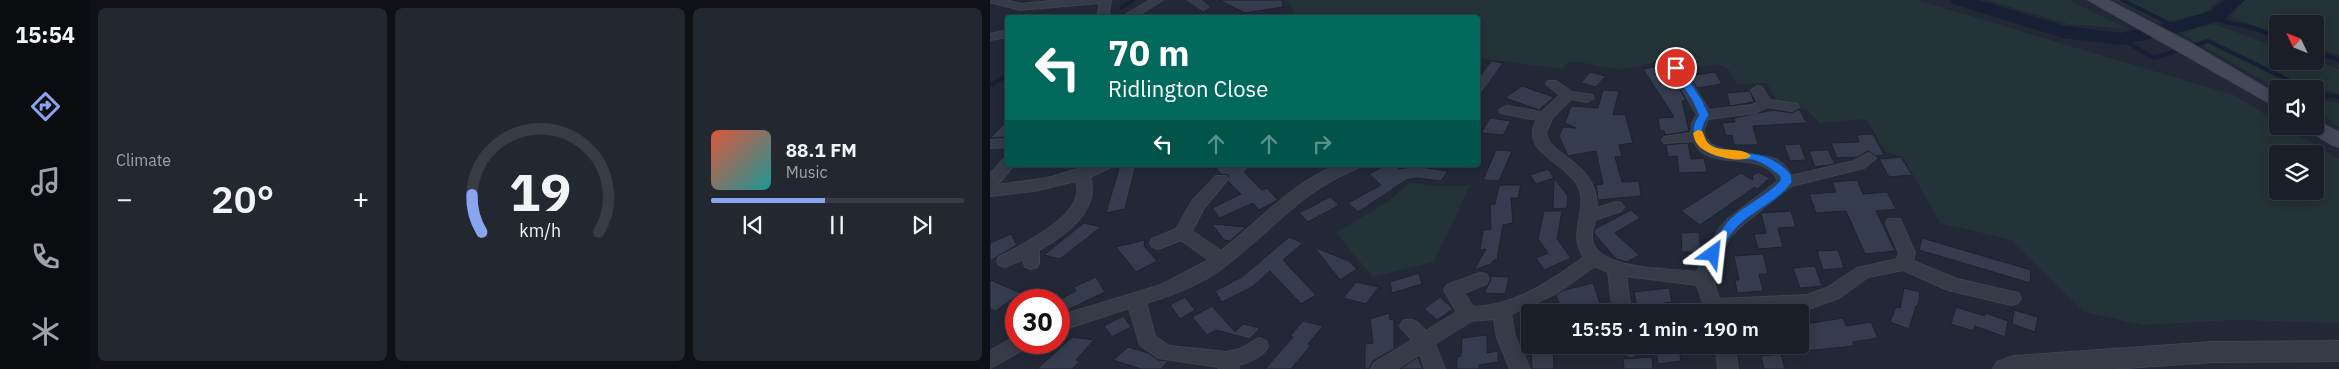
<!DOCTYPE html>
<meta charset="utf-8">
<style>
:root{--surface:#1a1e28;--page:#232730;--text:#f1f3f6;--muted:#9fa2a8;--line:#383c45;--accent:#88a6f0}
body{margin:0;font-family:"IBM Plex Sans",sans-serif;background:var(--page);color:var(--text);height:100vh;display:flex;flex-direction:column;font-size:19px;white-space:nowrap}
*{box-sizing:border-box;margin:0}
p{font-size:16px;color:var(--muted)}
.icon{flex:none;width:28px;height:28px;fill:none;stroke:currentColor;stroke-width:2;stroke-linecap:round;stroke-linejoin:round}
.map{position:relative;flex:1;overflow:hidden}
.side{display:flex;flex-direction:column;gap:8px;padding:8px;background:#0e1016;width:900px}
.side>*{flex:none}
.guide{position:absolute;left:15px;top:15px;width:475px;height:152px;border-radius:5px;box-shadow:0 2px 12px #0003,0 0 0 1px var(--line);background:#00695c;color:#fff;overflow:hidden}
.needle{width:32px;rotate:313deg}
.fabs{position:absolute;left:1279px;top:15px;display:grid;gap:10px}
.fabs a{display:grid;place-items:center;width:55px;height:55px;border-radius:5px;background:var(--surface);box-shadow:0 2px 12px #0003,0 0 0 1px var(--line);font-size:25px}
.speed{position:absolute;left:15px;top:289px;display:flex;gap:10px;font-size:25px;font-weight:700;text-align:center}
.speed>*{display:grid;place-content:center;width:65px;height:65px;border-radius:50%;background:var(--surface);box-shadow:0 2px 12px #0003,0 0 0 1px var(--line);line-height:1}
.speed .limit{border:8px solid #d22;background:#fff;color:#111}
.pin{position:absolute;display:grid;place-items:center;width:42px;height:42px;color:#fff;margin:-21px;border:2px solid #fff;border-radius:50%;box-shadow:0 1px 5px #0007}
.me{position:absolute;width:55px;margin:-28px;rotate:30deg;stroke-linejoin:round;filter:drop-shadow(0 0 4px #0008)}
.turn{display:flex;align-items:center;gap:18px;height:105px;padding:0 20px;font-size:22px}
.turn .icon{width:65px;height:65px;stroke-width:2.5}
.turn b{display:block;font-size:35px;line-height:42px}
.lanes{display:flex;align-items:center;height:48px;padding:0 20px;background:#0003;justify-content:center;gap:25px;direction:ltr}
.lanes .off{opacity:.35}
.big{font-size:38px;font-weight:600;line-height:1.1}
.side .widget{flex:1;display:flex;flex-direction:column;justify-content:center;gap:8px;min-width:0;padding:0 18px;border-radius:8px;background:var(--page)}
.side .dial{align-items:center;gap:0}
.dial svg{height:130px;overflow:visible;fill:none;stroke:var(--line);stroke-width:7;stroke-linecap:round;text-anchor:middle}
.dial text{fill:var(--text);stroke:none}
.song{display:flex;align-items:center;gap:15px}
.cover{width:60px;height:60px;border-radius:8px;background:linear-gradient(135deg,hsl(10 70% 55%),hsl(180 70% 35%))}
.played{height:5px;border-radius:2px;background:linear-gradient(90deg,var(--accent) 45%,var(--line) 45%)}
.keys{display:flex;justify-content:space-around;direction:ltr}
.heat{display:flex;justify-content:space-between;align-items:center;font-size:28px;direction:ltr}
.side .tiles{flex:1;display:grid;gap:8px;grid-template-columns:repeat(3,1fr)}
.trip{position:absolute;left:531px;top:304px;width:288px;height:50px;border-radius:5px;background:var(--surface);box-shadow:0 2px 12px #0003,0 0 0 1px var(--line);font-weight:600;line-height:50px;text-align:center}
main{display:flex;flex:1;min-height:0}
.dock{display:flex;flex-direction:column;width:90px;justify-content:space-around;align-items:center;background:#0a0c10;color:var(--muted)}
.dock .icon{width:35px;height:35px}
.dock .on{color:var(--accent)}
.dock b{font-size:22px;color:var(--text)}
.map>svg:first-child{display:block}
</style>
<main>
<nav class="dock">
<b>15:54</b>
<svg class="icon on" aria-label="directions" viewBox="0 0 24 24"><path d="M12 3l9 9-9 9-9-9zM9 14v-3h6M13 9l2 2-2 2"/></svg>
<svg class="icon" aria-label="music" viewBox="0 0 24 24"><path d="M9 18V5l10-2v13"/><circle cx="6" cy="18" r="3"/><circle cx="16" cy="16" r="3"/></svg>
<svg class="icon" aria-label="phone" viewBox="0 0 24 24"><path d="M5 4h4l2 5-3 2q2 4 5 5l2-3 5 2v4C11 20 4 13 5 4z"/></svg>
<svg class="icon" aria-label="climate" viewBox="0 0 24 24"><path d="M12 3v18M4 7l16 10M4 17L20 7"/></svg>
</nav>
<section class="side">
<div class="tiles">
<div class="widget"><p>Climate</p>
<div class="heat"><a>−</a><b class="big">20°</b><a>+</a></div>
</div>
<div class="widget dial"><svg viewBox="0 0 100 80">
<path d="M14 69A42 42 0 1 1 86 69"/>
<path d="M14 69A42 42 0 0 1 8 46" stroke="#88a6f0"/>
<text x="50" y="56" font-size="32" font-weight="700">19</text>
<text x="50" y="72" font-size="11">km/h</text>
</svg></div>
<div class="widget">
<div class="song"><i class="cover"></i><div><b>88.1 FM</b><p>Music</p></div></div>
<div class="played"></div>
<div class="keys"><svg class="icon" aria-label="previous" viewBox="0 0 24 24"><path d="M18 5L8 12l10 7zM5 5v14"/></svg><svg class="icon" aria-label="pause" viewBox="0 0 24 24"><path d="M8 5v14M16 5v14"/></svg><svg class="icon" aria-label="next" viewBox="0 0 24 24"><path d="M6 5l10 7-10 7zM19 5v14"/></svg></div>
</div>
</div>
</section>
<div class="map">
<svg width="1349" height="369" viewBox="0 0 1349 369">
<rect width="100%" height="100%" fill="#222836"/>
<g fill="#243337" fill-rule="evenodd">
<path d="M297,0H927L1244,95L1287,122L1288,126H1294L1349,159V323L1246,320L1153,325L1094,312L1021,240L950,223L913,157L896,152L876,119L829,123L818,110L786,100L777,83L747,84C735,60 730,63 705,68C681,49 654,70 629,69C611,68 596,61 578,62L572,69L488,58V18L307,17ZM1288,154H1325V191H1288Z"/>
<path d="M997,0H1079L1138,29L1078,24Z"/>
<path d="M1124,0H1230L1212,14L1169,23Z"/>
<path d="M1254,0H1349V55L1325,47V24H1288L1287,34L1241,17Z"/>
<path d="M1224,24L1287,47L1288,61L1325,60L1349,69V93L1331,90L1329,100L1349,103V127L1325,109V89H1288L1188,32Z"/>
<path d="M419,183L447,186L480,185L444,262L383,277L346,233L400,200Z"/>
</g>
<g fill="none" stroke-linecap="round" stroke-linejoin="round">
<g stroke="#161f33" stroke-width="4">
<path d="M1132,0L1186,27"/>
<path d="M131,8L143,0"/>
<path d="M1219,18L1263,28L1288,37"/>
<path d="M1131,39L1164,58L1193,49"/>
<path d="M1200,47L1218,41L1317,89"/>
<path d="M1325,51L1349,60"/>
<path d="M0,85L18,75"/>
<path d="M1325,93L1349,97"/>
</g>
<path fill="#161f33" fill-rule="evenodd" d="M960,0H988L1075,26L1131,33L1185,22L1220,11L1235,0H1255L1234,19L1196,31L1131,45L1073,38L963,4Z"/>
</g>
<g fill="#343c4d" stroke="#1c222d">
<path d="M229,0H292L293,7L255,13Z"/>
<path d="M501,61L513,63L488,98V79Z"/>
<path d="M675,65L696,100L692,101L699,131L675,135L674,131H670L668,118L684,117L653,69Z"/>
<path d="M600,72L616,76L606,87L591,83Z"/>
<path d="M725,72L732,84L707,88L699,76Z"/>
<path d="M532,86L564,97L549,110L515,98Z"/>
<path d="M613,90L629,91L623,115L635,114L643,143L629,145L632,156L625,157L632,182L649,181L651,196L608,200L606,185L613,184L606,151L578,156L569,136L573,127L586,128L575,123L581,106L608,108Z"/>
<path d="M760,91L764,102L740,106L737,93Z"/>
<path d="M809,109L817,123L763,126L768,145H744L742,135L736,136L732,123L745,122L744,118L783,110L802,113Z"/>
<path d="M500,118L521,121L513,135L491,133Z"/>
<path d="M18,120V137L0,138Z"/>
<path d="M883,134L894,155L886,156L878,151L868,157L847,158L841,143L869,142L867,135Z"/>
<path d="M698,143L701,159L714,158L717,172L689,173L687,156L678,157L676,145Z"/>
<path d="M810,144L816,160L800,161L794,145Z"/>
<path d="M506,150L522,151L509,181L493,180Z"/>
<path d="M838,150L845,164L825,167L819,151Z"/>
<path d="M911,157L922,175L899,177L889,159Z"/>
<path d="M130,165H146L135,209L116,213Z"/>
<path d="M223,165H262L254,172L272,190L277,188L288,200L269,210L263,203L230,218L222,208L251,194L238,181V175L231,174Z"/>
<path d="M396,165H404L409,169L436,165V168L458,171L451,181L427,178L416,180L368,212L358,203L391,185L379,174Z"/>
<path d="M558,169L564,178L546,184L540,175Z"/>
<path d="M768,172L780,178L766,190L765,187L710,225L691,211L751,173L763,180L762,176Z"/>
<path d="M564,178L578,196L577,208L563,209Z"/>
<path d="M867,180L873,194L897,192L906,209L886,211L905,251L875,254L856,211L826,213L819,194L846,192L842,182Z"/>
<path d="M513,185H531L528,198H521L523,223L513,225L507,260H504L501,264L484,270L496,249L490,250L493,230L501,229L500,205L505,204L509,186Z"/>
<path d="M340,197L349,205L318,222L309,213Z"/>
<path d="M641,210L650,218L625,233L649,255L637,262L626,259L604,233L605,229Z"/>
<path d="M554,211H572L567,239L581,258L554,270L546,258L558,253L548,239Z"/>
<path d="M801,211L806,227L788,228L793,247L768,249L764,234L776,233L771,213Z"/>
<path d="M94,223L111,227L70,259L54,255Z"/>
<path d="M222,224L256,227L240,241L234,240Z"/>
<path d="M709,232L711,252H692L691,233Z"/>
<path d="M21,234L27,245L0,261V243Z"/>
<path d="M299,237L313,243L293,260L326,295L311,304L280,271L262,287L232,302L225,291L252,277Z"/>
<path d="M932,238L1041,270L1040,283L929,250Z"/>
<path d="M155,240L154,246L167,261L146,272L126,247Z"/>
<path d="M324,247L359,261L367,269L350,280Z"/>
<path d="M848,250L854,268L833,270L827,251Z"/>
<path d="M773,254L778,274H769L773,291L747,293L745,280H749L744,256Z"/>
<path d="M825,266L832,286L810,288L803,268Z"/>
<path d="M429,273L432,284L402,293L400,282Z"/>
<path d="M500,276L519,277L515,294L494,293L501,280Z"/>
<path d="M106,277L115,292L69,314V300L86,291L84,287Z"/>
<path d="M0,280L31,293L6,311L0,309Z"/>
<path d="M366,282L389,287L376,304L353,298Z"/>
<path d="M603,283L613,312H593L589,303L570,308L566,295L574,290Z"/>
<path d="M679,288L682,302L647,307L644,292Z"/>
<path d="M914,288L930,292L928,306H926L919,329L900,322L906,307L910,308Z"/>
<path d="M195,297L205,310L190,319L180,305Z"/>
<path d="M450,297L463,309L447,320L434,309Z"/>
<path d="M222,306L245,332L253,324L270,328L260,339L226,330L217,335L202,317Z"/>
<path d="M966,307L995,316V313L1018,321L1015,337L985,326L983,331L961,324Z"/>
<path d="M1024,310L1048,317L1045,332L1022,324Z"/>
<path d="M399,313L400,320L404,318V349L383,361L379,369H375V344L383,343L380,319Z"/>
<path d="M133,316L141,327L122,337L114,326Z"/>
<path d="M853,318L856,326L881,322L888,338L863,342L864,346L814,351L810,338V325Z"/>
<path d="M313,321L333,326L318,344L321,345L301,369H275L303,337L300,336Z"/>
<path d="M497,335V353L508,351V362L489,365V369H467V357L471,356L472,338Z"/>
<path d="M82,337L104,340L86,360L90,361L82,369H47Z"/>
<path d="M541,345H563L564,369H542Z"/>
<path d="M665,345H688L691,361L668,364Z"/>
<path d="M138,347L158,353L168,360L178,361L171,369H151L123,360Z"/>
<path d="M791,354L795,369H774L771,356Z"/>
<path d="M428,357L433,369H410Z"/>
<path d="M662,357L663,369H634L633,359Z"/>
</g>
<g fill="none" stroke-linecap="round" stroke-linejoin="round">
<defs>
<g id="minor">
<path d="M0,0H16L30,4L72,0H121L118,18H107L110,3L30,10L0,2Z"/>
<path d="M160,0H173L144,18H130Z"/>
<path d="M198,0H210L218,7L213,10Z"/>
<path d="M247,15H276L281,18H242Z"/>
<path d="M18,30V37L0,40V34Z"/>
<path d="M686,64L690,65L719,110L762,105L768,102L761,90L767,86L772,87L780,100L807,104L809,107L802,111L777,107L765,113L718,119C698,157 766,151 785,159C793,163 798,168 801,176L864,161L879,153L886,158L874,168L801,186L751,226L740,237L725,266L723,279L729,299L817,295L837,288L867,268L907,259L909,253L896,223L898,219H910L925,253L923,261L967,279L1028,293L1031,298L1028,303L1022,305L958,290L913,270L878,277L849,298L818,309L716,312L707,285L636,276L641,312H623L618,272L605,266L567,293L521,314L525,337L540,369H520L507,337L504,319L481,321L445,344L455,369H435L430,354L407,369H381L384,363L422,340L410,326L413,321C424,317 429,324 436,331L467,312L454,290L457,285L490,273L496,274L499,279L496,284L474,293L483,307C525,306 561,281 594,257C576,233 601,208 587,184C574,161 529,151 547,120L511,113L509,110L516,106L552,112L570,95L556,84L558,81H566L582,92L602,95L604,98L597,102L581,99L563,117L556,132C557,157 608,161 607,208L626,202L631,203L634,207L631,211L605,220C603,228 600,238 604,246C617,270 683,269 707,272L728,230L739,218L788,181C775,147 715,174 704,141L674,143L672,140L674,137L701,133L702,123L707,115L680,68Z"/>
<path d="M18,139V147L0,148V140Z"/>
<path d="M18,159V165H24L7,185L58,178L101,165H121L119,168L100,177C111,210 75,235 49,250V263L47,267L41,269L35,267L33,259L15,267L9,265L7,261L9,257C32,245 99,214 86,181L44,191L0,196V174L13,160Z"/>
<path d="M349,165H370L368,168C314,188 280,232 235,266C212,284 184,295 156,303L165,336L179,346L237,352L250,349L269,338L276,341L278,346C273,357 259,362 248,365L249,369H229V367L168,358L150,345L139,308L69,331V316L171,285L219,260L191,240L168,249L162,247L160,243L162,239L186,229L203,200L226,176H236L238,179L214,208L202,231L231,251C269,222 302,182 349,165Z"/>
<path d="M26,336V342H40L38,347L0,368V351Z"/>
<path d="M631,345H649L650,348L648,353L641,356L634,353Z"/>
<path d="M726,345H744L748,369H728Z"/>
</g>
<path id="tertiary" d="M1349,341V361L1223,362L1122,369H1003L1007,362L1024,356L1223,342Z"/>
<g id="secondary">
<path d="M1098,0H1118L1204,45L1288,95V108Z"/>
<path d="M1325,120L1349,132V147L1342,145L1318,130L1315,126H1325Z"/>
</g>
</defs>
<use href="#minor" stroke="#3e4450" stroke-width="2"/>
<use href="#tertiary" stroke="#3e4450" stroke-width="2"/>
<use href="#secondary" stroke="#3e4450" stroke-width="2"/>
<use href="#minor" fill="#353b47" fill-rule="evenodd"/>
<use href="#tertiary" fill="#353b47" fill-rule="evenodd"/>
<use href="#secondary" fill="#434959" fill-rule="evenodd"/>
</g>
<path fill="#1a73e8" stroke="#114b97" d="M683,66H689L712,100L719,115C694,151 743,150 764,154C778,156 792,163 801,175L802,182C788,201 767,209 750,224C740,233 734,246 728,257L723,258L717,254C724,242 730,230 739,220C754,205 775,197 790,181V176C781,169 774,163 763,160C750,158 735,160 723,155C705,147 697,131 709,115L702,100L681,68Z"/>
<path fill="#f59e0b" d="M708,130L712,131C714,134 715,139 717,142C729,155 751,145 761,156C752,165 715,155 708,145C705,142 704,137 703,133Z"/>
</svg>
<div class="fabs">
<a><svg class="needle" viewBox="-14 -14 28 28"><path d="M0-13l5 13h-10z" fill="#e53935"/><path d="M0 13l5-13h-10z" fill="#9fa2a8"/></svg></a>
<a><svg class="icon" aria-label="sound" viewBox="0 0 24 24"><path d="M4 9h4l5-4v14l-5-4H4zM17 9q2 3 0 6"/></svg></a>
<a><svg class="icon" aria-label="layers" viewBox="0 0 24 24"><path d="M12 4l9 5-9 5-9-5zM3 14l9 5 9-5"/></svg></a>
</div>
<div class="speed"><div class="limit">30</div></div>
<div class="pin" style="left:686px;top:68px;background:#d93025"><svg class="icon" aria-label="arrive" viewBox="0 0 24 24"><path d="M6 21V4h12l-3 4 3 4H6"/></svg></div>
<svg class="me" style="left:723px;top:254px" viewBox="-20 -20 40 40"><path d="M0-17L14 15 0 8-14 15z" fill="#1a73e8" stroke="#fff" stroke-width="4"/></svg>
<div class="trip">15:55 · 1 min · 190 m</div>
<div class="guide">
<div class="turn"><svg class="icon" aria-label="left" viewBox="0 0 24 24"><path d="M17 20v-9H6M10 6l-5 5 5 5"/></svg><div><b>70 m</b>Ridlington Close</div></div>
<div class="lanes"><svg class="icon" aria-label="left" viewBox="0 0 24 24"><path d="M17 20v-9H6M10 6l-5 5 5 5"/></svg><svg class="icon off" aria-label="ahead" viewBox="0 0 24 24"><path d="M12 20V5M6 11l6-6 6 6"/></svg><svg class="icon off" aria-label="ahead" viewBox="0 0 24 24"><path d="M12 20V5M6 11l6-6 6 6"/></svg><svg class="icon off" aria-label="right" viewBox="0 0 24 24"><path d="M7 20v-9h11M14 6l5 5-5 5"/></svg></div>
</div>
</div>
</main>
